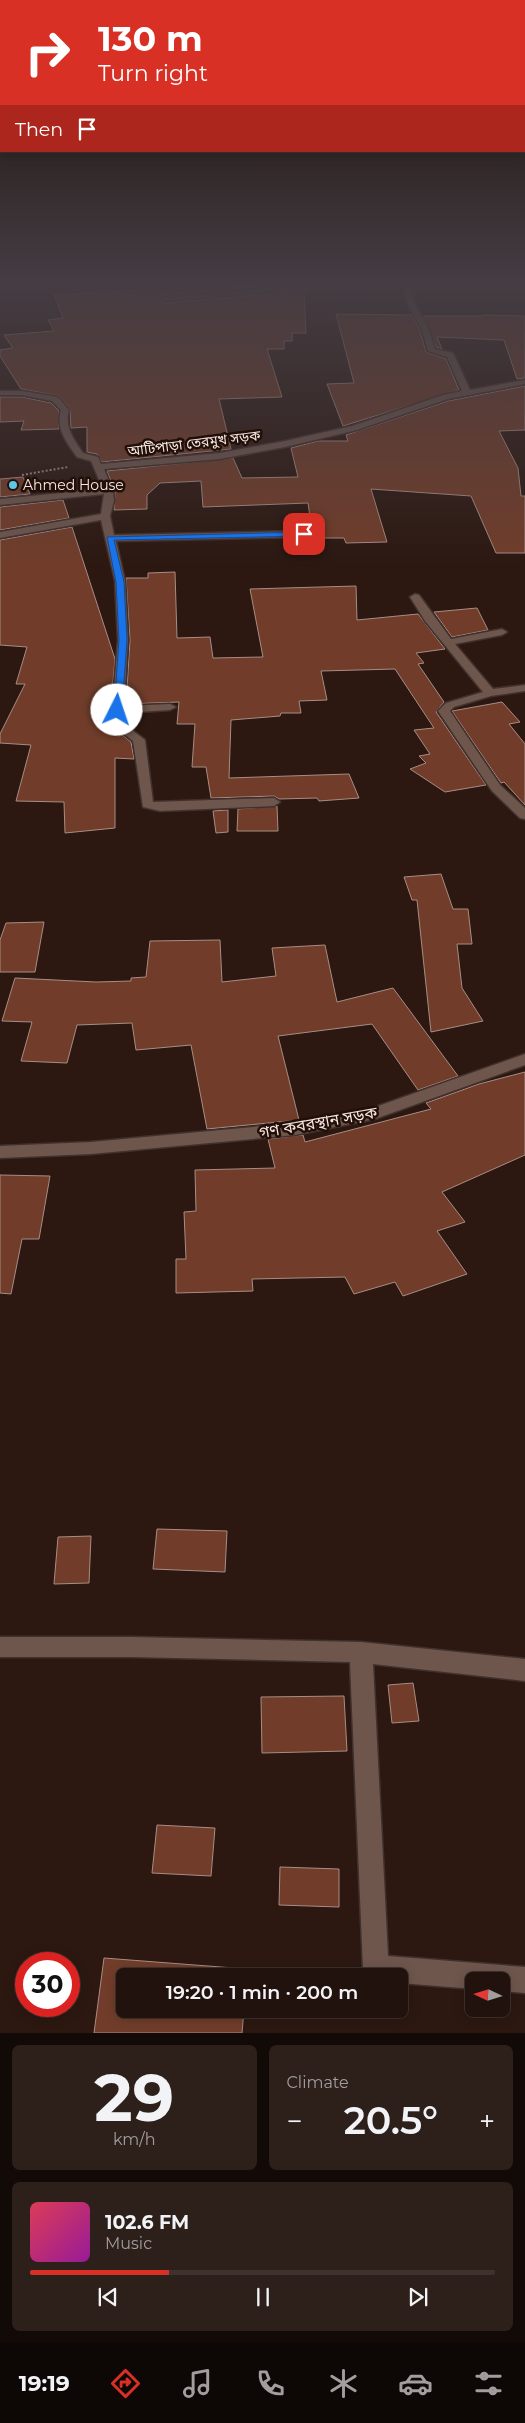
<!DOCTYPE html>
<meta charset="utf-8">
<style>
:root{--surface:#21120d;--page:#2d201b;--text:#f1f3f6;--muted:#a29e9d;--line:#3e322e;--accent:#d93025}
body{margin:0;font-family:Montserrat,"Noto Sans Bengali",sans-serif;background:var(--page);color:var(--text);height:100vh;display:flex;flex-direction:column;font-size:19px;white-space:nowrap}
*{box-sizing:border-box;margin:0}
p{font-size:16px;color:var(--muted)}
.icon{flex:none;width:28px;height:28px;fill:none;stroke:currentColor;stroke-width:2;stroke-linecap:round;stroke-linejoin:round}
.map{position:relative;height:2033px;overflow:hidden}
.side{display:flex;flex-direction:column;gap:12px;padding:12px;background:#120a07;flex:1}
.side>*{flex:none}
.hud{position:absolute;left:0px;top:0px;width:525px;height:152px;box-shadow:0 2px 12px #0003,0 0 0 1px var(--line);background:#d93025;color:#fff;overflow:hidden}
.needle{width:32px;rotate:274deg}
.tools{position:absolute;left:465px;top:1972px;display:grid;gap:10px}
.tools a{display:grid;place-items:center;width:45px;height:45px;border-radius:8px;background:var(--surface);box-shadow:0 2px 12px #0003,0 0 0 1px var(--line);font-size:25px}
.speed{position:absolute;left:15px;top:1952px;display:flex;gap:10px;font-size:25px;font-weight:700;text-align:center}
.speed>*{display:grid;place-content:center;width:65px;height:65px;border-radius:50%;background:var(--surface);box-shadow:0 2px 12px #0003,0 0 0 1px var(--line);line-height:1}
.speed .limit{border:8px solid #d22;background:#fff;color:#111}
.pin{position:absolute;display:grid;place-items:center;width:42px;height:42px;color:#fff;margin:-21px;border-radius:10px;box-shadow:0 2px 8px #0006}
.me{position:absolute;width:55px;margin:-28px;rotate:4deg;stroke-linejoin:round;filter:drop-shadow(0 0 4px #0008)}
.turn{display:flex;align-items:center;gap:18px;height:105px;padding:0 15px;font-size:22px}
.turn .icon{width:65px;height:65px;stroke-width:2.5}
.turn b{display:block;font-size:35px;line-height:42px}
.then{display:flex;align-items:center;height:48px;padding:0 15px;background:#0003;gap:10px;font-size:19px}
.big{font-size:38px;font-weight:600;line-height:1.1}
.side .tile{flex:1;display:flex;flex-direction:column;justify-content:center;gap:8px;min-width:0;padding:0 18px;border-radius:8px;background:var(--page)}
.side .dial{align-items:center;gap:0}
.dial b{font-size:65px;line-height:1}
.song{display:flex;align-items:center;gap:15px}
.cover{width:60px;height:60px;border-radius:8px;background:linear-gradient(135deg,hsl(350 70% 55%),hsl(300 70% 35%))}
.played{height:5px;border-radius:2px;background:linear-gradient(90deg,var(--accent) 30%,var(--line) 30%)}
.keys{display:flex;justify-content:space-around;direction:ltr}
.heat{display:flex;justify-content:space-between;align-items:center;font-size:28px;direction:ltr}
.side .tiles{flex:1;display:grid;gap:12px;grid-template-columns:1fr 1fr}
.tile:last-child{grid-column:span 2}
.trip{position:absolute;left:116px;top:1968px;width:292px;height:50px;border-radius:8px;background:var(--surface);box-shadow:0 2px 12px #0003,0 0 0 1px var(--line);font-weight:600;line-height:50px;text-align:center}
.dock{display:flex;height:80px;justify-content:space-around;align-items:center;background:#0d0705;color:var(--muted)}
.dock .icon{width:35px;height:35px}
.dock .on{color:var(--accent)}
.dock b{font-size:22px;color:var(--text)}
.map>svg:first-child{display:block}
</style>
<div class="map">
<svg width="525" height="2033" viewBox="0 0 525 2033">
<rect width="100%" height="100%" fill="#2c1811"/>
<g fill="#713d2a" stroke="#a78d84">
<path d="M143,283H233L231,287H256L164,295L159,300L164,303L304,291L306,333H292V341H284V349H267L282,397L219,399L231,449L102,462L97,454L87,452V427L71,428L70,409L59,396L21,389L0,356V350L13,348L4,335L54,331L48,320L63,318L54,295L155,289Z"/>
<path d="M336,314L412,315L419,328L426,352L446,359L459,390L343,426L327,384L354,383Z"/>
<path d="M483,315L525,316V378L517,379L504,340L437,337L442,349L436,347L424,316H483Z"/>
<path d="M525,386V430L499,431L518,468L521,496H525V553H496L471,496L371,489L387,542L346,543L344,538H313L308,503L203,507L201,481L160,483L147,495V509L114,510L115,491L107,471L233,458L242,478L298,477L291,448L318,441H348L346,435L448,401Z"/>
<path d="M0,397H22L51,403L59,411V429L21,430L24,421L0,422Z"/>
<path d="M23,477L30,494L0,497V479Z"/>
<path d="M63,500L69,518L0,530V507Z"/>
<path d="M72,527L115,659L111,704H109L111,707L109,724L131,742L134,759L115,758V828L65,833L64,802L16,801L31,745L0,743V734L25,684H16L27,647L0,645V540Z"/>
<path d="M175,572L177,638L210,637L213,658L263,657L250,589L356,586L357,620L418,614L445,649L416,653L424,663L418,664L444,702L436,712L486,785L445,792L410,769L426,763L419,756L430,754L414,730L434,728L395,669L321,671L327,700L299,701L301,713H281L280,716L231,720L229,778L349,774L359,798L319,801L317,798L279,799L274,796L211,798L206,767H192L195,724H177L179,702L126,704L130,640L126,578H148V573Z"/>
<path d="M477,608L488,630L452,637L434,612Z"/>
<path d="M502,702L520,722L509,724L525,744V805L504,782L501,783L452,711Z"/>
<path d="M277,806L278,831H237L238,809Z"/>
<path d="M228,810V832L216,833L213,811Z"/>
<path d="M441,874L453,909H468L472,944H457L462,988L483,1021L431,1032L417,900H412L404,877Z"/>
<path d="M44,922L35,972H0V940L6,923Z"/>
<path d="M220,940L222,982L276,976L272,948L325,945L337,1002L393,988L458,1076L418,1090L372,1024L278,1036L299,1120L207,1129L191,1045L136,1050L132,1023L77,1025L67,1063L21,1061L32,1022L2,1021L15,978L96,982L131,981V978L146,977L150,941Z"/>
<path d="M525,1072V1155L442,1192L465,1222L437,1231L467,1274L403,1296L395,1282L354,1294L345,1277L252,1279L253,1291L176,1293V1259H186L184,1212L196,1211L195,1170L275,1168L268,1139L303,1135L305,1142L431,1109L426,1103L479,1084Z"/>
<path d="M0,1175L50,1176L39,1239H22L11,1294L0,1293Z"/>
<path d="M157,1529L227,1531L225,1572L153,1569Z"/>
<path d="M91,1536L89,1583L54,1584L58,1537Z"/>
<path d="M413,1683L419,1721L392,1723L388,1685Z"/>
<path d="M344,1696L347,1751L262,1753L261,1697Z"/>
<path d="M157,1825L215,1828L211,1876L152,1873Z"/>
<path d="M280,1867L339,1869V1907L279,1905Z"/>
<path d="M104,1958L247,1969L246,1976H125V2009H244L242,2033H94Z"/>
</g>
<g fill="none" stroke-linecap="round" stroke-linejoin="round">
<defs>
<g id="minor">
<path d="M412,283C411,301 417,308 426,323C430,331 432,341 435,349L453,353L470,390L525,380V384L448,399L357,430L285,447L220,459L104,469L113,491L114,501L110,516L114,535L304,531L309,534L304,537L116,541L125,581L128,640L124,706L170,704L176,707L170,710L124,713L123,723L145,740L153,802L274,798L280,802L274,806L160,811L143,807L133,741L111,724L118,640L115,581L101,520L0,538V532L101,514L104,494L0,505V499L103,489L91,461L77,457C67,443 55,428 61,410L52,401L22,395H0V391H22L58,397L69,410C64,427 74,440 83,453L98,457L101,464L220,453L285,441L352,426L443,395L462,391L447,357L428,351C425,342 423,332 419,324C411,310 404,303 405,286L313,288L164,301L161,299L164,297L313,284Z"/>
<path d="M415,594L419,595L451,639L502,629L507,632L502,635L455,644L493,689L525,685V691L491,696L454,707L450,711L500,785L525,808V819L520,818L492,791L438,711L446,703L483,692L425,621L410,597Z"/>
<path d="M525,1054V1065L375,1119L295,1135L91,1154L0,1158V1146L91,1142L295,1123L367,1110Z"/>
<path d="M0,1637H131L361,1642L525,1659V1681L373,1664L388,1956L525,1967V1993L501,1991V1981H474V1989L400,1983V1976H367L363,1968L350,1662L131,1657H0Z"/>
</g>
</defs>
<use href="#minor" stroke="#41312e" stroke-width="3"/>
<path stroke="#9b8984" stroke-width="2" stroke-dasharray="2 2" stroke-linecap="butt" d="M22,475L68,467"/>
<use href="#minor" fill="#6e564d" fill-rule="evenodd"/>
</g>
<linearGradient id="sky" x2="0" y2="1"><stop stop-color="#180d09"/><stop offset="0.5" stop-color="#453d43"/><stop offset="1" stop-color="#453d43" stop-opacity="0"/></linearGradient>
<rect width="525" height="567" fill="url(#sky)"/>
<path fill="#1a73e8" stroke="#114b97" d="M304,532H306V536L114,540L124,582L127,640L122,710L114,712L119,640L116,582L107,537Z"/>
<circle fill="#5cc7e7" stroke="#220f08" stroke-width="2" cx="13" cy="485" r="5"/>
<g text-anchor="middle" stroke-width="5" stroke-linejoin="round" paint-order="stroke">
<g font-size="14" fill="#f6e7e2" stroke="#220f08">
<text transform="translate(194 443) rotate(-7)" y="5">আটিপাড়া তেরমুখ সড়ক</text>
</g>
<g font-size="14" fill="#f6e7e2" stroke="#220f08" text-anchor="start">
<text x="23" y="490">Ahmed House</text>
</g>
<g font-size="16" fill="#f6e7e2" stroke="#220f08">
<text transform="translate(318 1122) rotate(-10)" y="6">গণ কবরস্থান সড়ক</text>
</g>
</g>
</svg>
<div class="tools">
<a><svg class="needle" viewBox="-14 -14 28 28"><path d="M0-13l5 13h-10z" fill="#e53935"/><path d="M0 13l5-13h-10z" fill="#a29e9d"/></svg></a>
</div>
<div class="speed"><div class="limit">30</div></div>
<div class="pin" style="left:304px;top:534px;background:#d93025"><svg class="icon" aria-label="arrive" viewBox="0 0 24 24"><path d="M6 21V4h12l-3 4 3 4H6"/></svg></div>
<svg class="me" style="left:117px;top:710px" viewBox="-20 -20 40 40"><circle r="19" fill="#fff"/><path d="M0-13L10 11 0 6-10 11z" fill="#1a73e8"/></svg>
<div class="trip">19:20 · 1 min · 200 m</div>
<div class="hud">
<div class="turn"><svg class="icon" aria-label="right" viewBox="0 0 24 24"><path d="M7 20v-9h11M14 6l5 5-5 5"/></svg><div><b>130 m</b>Turn right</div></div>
<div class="then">Then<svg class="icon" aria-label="arrive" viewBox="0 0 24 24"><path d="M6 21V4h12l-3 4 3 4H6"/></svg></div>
</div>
</div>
<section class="side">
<div class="tiles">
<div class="tile dial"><b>29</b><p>km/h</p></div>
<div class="tile"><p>Climate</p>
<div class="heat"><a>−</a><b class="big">20.5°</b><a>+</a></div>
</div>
<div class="tile">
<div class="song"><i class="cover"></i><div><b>102.6 FM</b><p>Music</p></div></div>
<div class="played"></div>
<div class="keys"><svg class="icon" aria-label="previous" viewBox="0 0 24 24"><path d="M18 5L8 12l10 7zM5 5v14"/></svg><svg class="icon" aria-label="pause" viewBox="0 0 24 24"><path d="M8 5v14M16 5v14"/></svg><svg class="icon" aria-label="next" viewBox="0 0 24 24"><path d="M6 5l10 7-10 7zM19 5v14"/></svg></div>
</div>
</div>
</section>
<nav class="dock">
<b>19:19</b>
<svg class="icon on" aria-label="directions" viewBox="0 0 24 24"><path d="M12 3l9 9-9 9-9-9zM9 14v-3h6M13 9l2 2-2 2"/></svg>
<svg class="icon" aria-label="music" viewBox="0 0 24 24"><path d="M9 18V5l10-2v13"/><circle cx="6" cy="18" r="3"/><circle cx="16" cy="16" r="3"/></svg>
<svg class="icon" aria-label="phone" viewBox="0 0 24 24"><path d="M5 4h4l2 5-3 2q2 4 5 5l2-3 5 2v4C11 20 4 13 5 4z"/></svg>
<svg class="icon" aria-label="climate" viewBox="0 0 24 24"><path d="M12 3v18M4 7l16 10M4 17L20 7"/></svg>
<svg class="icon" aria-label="car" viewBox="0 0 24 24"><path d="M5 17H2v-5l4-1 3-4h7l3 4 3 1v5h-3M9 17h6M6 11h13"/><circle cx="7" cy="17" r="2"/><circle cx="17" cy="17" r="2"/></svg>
<svg class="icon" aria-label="filters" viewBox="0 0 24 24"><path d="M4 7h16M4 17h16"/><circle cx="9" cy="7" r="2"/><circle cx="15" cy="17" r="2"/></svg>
</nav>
